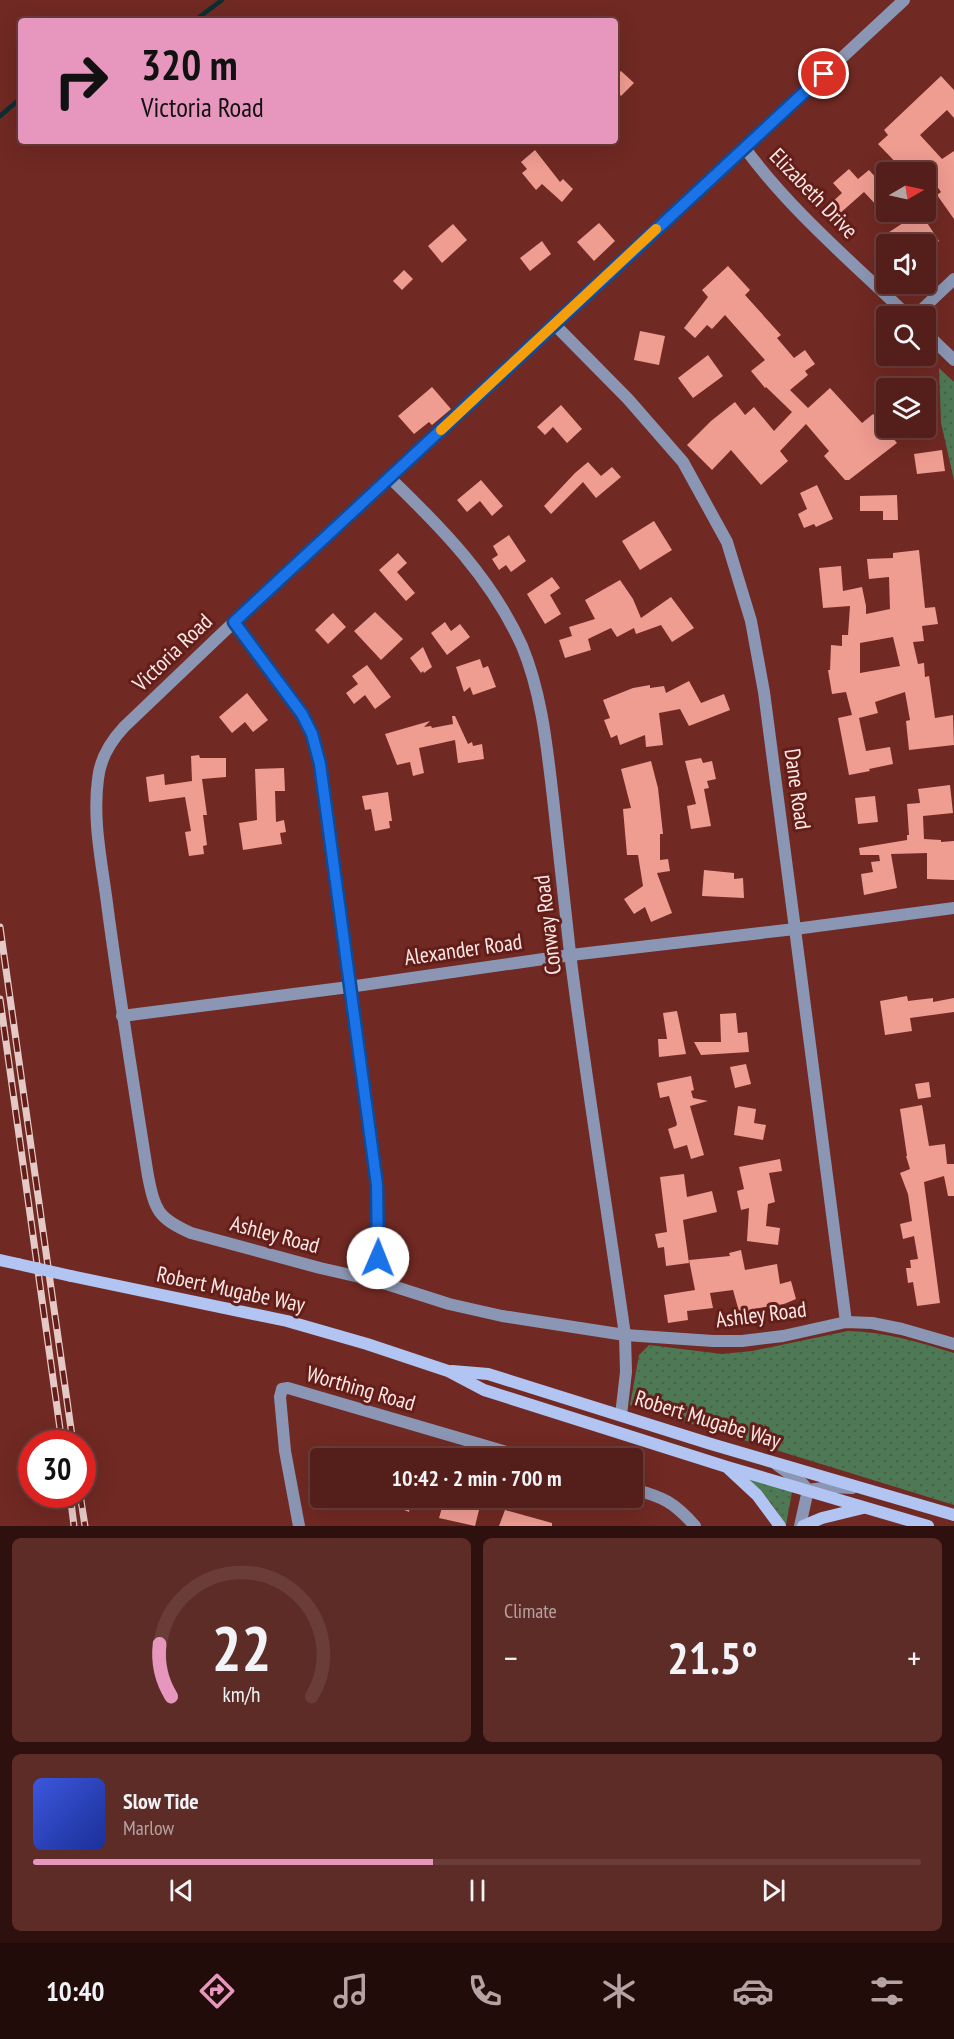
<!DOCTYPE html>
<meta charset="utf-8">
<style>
:root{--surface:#541f1a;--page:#5d2c27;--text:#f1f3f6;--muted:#b5a2a2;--line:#6a3d39;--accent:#e797bd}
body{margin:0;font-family:"PT Sans Narrow",sans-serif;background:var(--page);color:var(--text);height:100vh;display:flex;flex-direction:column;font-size:22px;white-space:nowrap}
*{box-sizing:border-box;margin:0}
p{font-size:20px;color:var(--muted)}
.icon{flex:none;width:33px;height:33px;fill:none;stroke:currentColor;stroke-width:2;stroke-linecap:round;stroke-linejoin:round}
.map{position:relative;height:1526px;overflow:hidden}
.side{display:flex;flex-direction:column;gap:12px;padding:12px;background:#2e110e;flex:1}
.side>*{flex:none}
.top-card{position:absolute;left:18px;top:18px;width:600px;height:126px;border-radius:6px;box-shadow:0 6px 24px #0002,0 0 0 2px var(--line);background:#e797bd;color:#111;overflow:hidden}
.needle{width:39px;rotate:81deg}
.controls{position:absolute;left:876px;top:162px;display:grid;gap:12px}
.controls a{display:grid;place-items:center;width:60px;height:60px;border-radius:6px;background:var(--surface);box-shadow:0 6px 24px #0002,0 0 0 2px var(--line);font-size:30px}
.speed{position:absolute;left:18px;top:1430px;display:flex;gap:12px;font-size:30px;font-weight:700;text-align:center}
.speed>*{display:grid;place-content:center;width:78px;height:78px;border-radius:50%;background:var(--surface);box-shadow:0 6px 24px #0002,0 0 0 2px var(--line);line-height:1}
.speed .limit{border:9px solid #d22;background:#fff;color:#111}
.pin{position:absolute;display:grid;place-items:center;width:51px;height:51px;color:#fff;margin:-26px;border:3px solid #fff;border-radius:50%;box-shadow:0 2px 6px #0007}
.me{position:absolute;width:66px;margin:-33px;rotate:1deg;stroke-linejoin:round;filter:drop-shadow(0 0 4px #0008)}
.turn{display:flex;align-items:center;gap:21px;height:126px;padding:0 24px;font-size:27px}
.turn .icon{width:78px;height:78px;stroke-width:2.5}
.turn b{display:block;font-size:42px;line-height:51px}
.big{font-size:45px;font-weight:800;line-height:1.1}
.side .card{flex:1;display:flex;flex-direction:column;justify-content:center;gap:9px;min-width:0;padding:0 21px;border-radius:9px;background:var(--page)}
.side .dial{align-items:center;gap:0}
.dial svg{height:156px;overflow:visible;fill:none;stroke:var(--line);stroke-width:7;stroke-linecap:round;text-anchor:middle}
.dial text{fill:var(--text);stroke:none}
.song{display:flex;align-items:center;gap:18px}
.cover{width:72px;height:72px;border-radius:9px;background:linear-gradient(135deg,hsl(230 70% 55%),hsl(230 70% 35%))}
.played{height:6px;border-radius:3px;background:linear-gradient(90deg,var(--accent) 45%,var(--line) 45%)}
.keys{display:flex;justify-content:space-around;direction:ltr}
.heat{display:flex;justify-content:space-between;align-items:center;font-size:33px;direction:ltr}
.side .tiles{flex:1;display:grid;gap:12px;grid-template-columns:1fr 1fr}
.card:last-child{grid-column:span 2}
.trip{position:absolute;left:310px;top:1448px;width:333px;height:60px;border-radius:6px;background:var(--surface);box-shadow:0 6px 24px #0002,0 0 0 2px var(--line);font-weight:800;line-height:60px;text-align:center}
.tab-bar{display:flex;height:96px;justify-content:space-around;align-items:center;background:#220c0a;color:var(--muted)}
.tab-bar .icon{width:42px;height:42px}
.tab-bar .selected{color:var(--accent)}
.tab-bar b{font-size:27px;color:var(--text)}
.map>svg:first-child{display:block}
</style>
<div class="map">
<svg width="954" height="1526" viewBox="0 0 954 1526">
<defs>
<pattern id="grass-dots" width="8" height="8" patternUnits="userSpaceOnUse" patternTransform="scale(1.5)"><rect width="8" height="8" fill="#4d7a54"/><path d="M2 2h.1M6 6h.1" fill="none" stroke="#4c604c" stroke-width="1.8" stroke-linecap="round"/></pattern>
</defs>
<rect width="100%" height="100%" fill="#702923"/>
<g fill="url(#grass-dots)">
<path d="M939,368L954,382V480L941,423Z"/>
<path d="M848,1331C886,1332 918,1342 954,1353V1505L630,1405L639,1355L649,1345L722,1354L752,1351Z"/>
<path d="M743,1476L792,1492L786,1525L771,1503Z"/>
</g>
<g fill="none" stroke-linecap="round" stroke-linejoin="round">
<g stroke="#0b2e33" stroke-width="4.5">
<path d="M194,21L222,0"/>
<path d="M0,116L21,98"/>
</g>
</g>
<g fill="#ef9c91" fill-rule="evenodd">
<path d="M621,71L634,83L621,96L615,89V77Z"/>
<path d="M941,76L954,90V118L947,110L920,135L942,159L954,151V219L937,195L941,192L923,166L916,172H905L878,144L888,135L884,130Z"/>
<path d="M535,150L560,182L563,179L573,189L562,202L542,184L536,190L522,173L527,169L521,162Z"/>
<path d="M849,169L858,179L869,170L886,189V201L879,208L864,192L838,215L829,205L842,193L833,183Z"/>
<path d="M920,212L939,241L926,250V244H888L883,236Z"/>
<path d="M599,223L615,241L594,261L577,242Z"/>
<path d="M453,224L467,240L442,263L428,246Z"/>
<path d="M542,241L551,254L530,271L520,258Z"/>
<path d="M728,266L750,290L745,295L781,335L777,338L794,358L805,350L815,364L805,371L808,375L790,390L808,408L830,388L862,423L873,414L897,443L849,480H845L824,456L829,451L806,424L780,451L788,461L761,485L731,450L712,470L687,445L711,421L735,402L745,415L754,407L774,431L792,412L766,387L765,388L751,371L765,360L725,315L712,329L707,325L695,338L684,328L708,297L702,290Z"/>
<path d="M404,270L413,279L402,290L393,281Z"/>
<path d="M640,331L665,336L659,365L634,360Z"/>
<path d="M708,355L723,376L693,398L678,378Z"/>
<path d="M432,387L451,409L432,425L429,422L414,434L398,416Z"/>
<path d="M561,405L582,429L567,443L553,427L545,435L537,427Z"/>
<path d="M942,450L945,471L917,474L914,454Z"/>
<path d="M588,462L601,476L612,467L621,477L596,498L583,482L551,514L544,506L575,473Z"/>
<path d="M481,480L503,506L492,516L480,501L467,512L457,500Z"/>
<path d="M817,485L833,519L816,527L814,524L804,528L798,514L807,509L800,493Z"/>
<path d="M897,495L898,520H883V511H860V496Z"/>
<path d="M654,521L672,550L640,570L622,541Z"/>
<path d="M509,535L526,561L511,572L506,565L499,570L492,559L498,555L493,546Z"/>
<path d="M919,550L925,608L935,607L938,624L922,626L924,641L913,642L918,664L924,663L925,677L929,676L935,718L953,715L954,745L909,750L906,721L910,720L905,692L875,702L878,713L859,718L866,751L890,747L893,764L869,769L870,771L849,775L838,718L852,715L846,692L832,694L828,670H830L831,645L842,646V635H848L850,606L823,608L819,568L841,566L843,591L862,587L866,606V614L890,609L889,577L869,579L867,559L893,558V553ZM893,637L900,666L860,673V643Z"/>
<path d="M398,553L407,563L397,572L415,593L406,601L379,570Z"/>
<path d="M552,577L560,588L550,595L561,614L545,624L527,594Z"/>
<path d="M620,580L633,599L641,618L671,597L694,628L672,642L661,625L636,634L634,628L617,637L611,628L588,639L591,650L565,658L559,640L572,636L569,627L595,619L585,600Z"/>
<path d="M375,612L403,639L381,660L354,631Z"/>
<path d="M333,613L346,627L328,644L315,630Z"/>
<path d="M445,622L451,631L460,624L470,637L447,655L431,633Z"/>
<path d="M423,647L432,667L424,673L423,671L421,673L410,658Z"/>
<path d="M480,659L483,668L488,666L496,687L473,695L470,687L464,692L456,667Z"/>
<path d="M367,665L391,697L375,709L365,695L354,704L346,693L358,684L352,676Z"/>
<path d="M689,681L701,703L724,694L730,710L689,726L680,709L659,713L663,745L646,747L645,735L620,745L617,735L611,738L604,720L610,718L603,700L633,688L650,685V688L664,686L666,693Z"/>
<path d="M247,693L268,720L253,732L245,722L232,733L219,717Z"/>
<path d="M452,716H455L468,744L472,742L473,746L482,744L484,759L458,763L455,740L419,748L424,773L413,776L410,762L397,765L385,734L430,721L424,727L431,726L432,728L453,724Z"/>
<path d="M199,755L200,758H226V777L202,779L207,815H203L207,845L203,846L204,854L189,856L185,832L191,831L185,797L149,802L146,777L164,774L165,785L192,781L191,756Z"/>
<path d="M701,758L703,763L712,761L716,779L707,781L709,788L704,789L711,826L691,829L687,806L696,804L685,761Z"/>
<path d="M651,761L658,788L663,834H660V860L668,859L670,871L657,873L672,913L651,922L645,907L634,914L624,899L643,886L638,855H627L623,809L631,808L621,769Z"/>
<path d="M284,768L285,791H275L276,822L284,820L286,832L280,833L282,844L243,850L239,823L257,820L255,769Z"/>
<path d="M950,785L953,813L923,816L924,839L941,840V842L954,841V880L927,879V853L891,854L897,888L864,895L861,874L873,872L871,862L880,861L879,855H860L859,848L907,840V835H909L907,804L920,803L918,789Z"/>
<path d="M388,792L392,821H389L390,828L375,831L371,809L365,810L362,796Z"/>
<path d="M875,796L878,822L858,824L855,798Z"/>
<path d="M704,870L734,873V879L743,878L744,898L702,896Z"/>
<path d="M907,996L908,1001L933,998V1002L954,998V1012L910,1018L912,1031L885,1035L880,1001Z"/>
<path d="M677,1011L686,1054L659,1057L658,1039H667L663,1013Z"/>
<path d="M736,1013L738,1033L747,1032L749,1052L701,1055L694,1042H721L720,1014Z"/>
<path d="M746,1064L751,1084L735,1088L730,1067Z"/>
<path d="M691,1076L694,1090L691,1091L693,1098L708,1101L690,1106L704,1155L691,1159L687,1145L674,1149L668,1129L676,1126L677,1124L669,1096L660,1098L657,1083Z"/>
<path d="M929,1082L931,1097L918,1099L915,1084Z"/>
<path d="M922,1105L929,1146L945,1144L947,1164H954V1196H948L944,1176L924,1182L940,1303L917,1306L913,1282L908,1283L906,1268H911L910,1260L918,1259L914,1236L903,1239L900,1224L912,1221L908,1194L900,1173L910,1169L906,1156H907L900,1109Z"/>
<path d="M738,1106L756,1109L754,1123L766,1125L763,1140L734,1135Z"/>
<path d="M780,1159L782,1171L769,1173L775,1202L768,1204L766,1226L780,1228L778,1245L747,1241L749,1208L741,1210L737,1191L744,1189L739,1167Z"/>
<path d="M684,1174L687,1197L712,1191L717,1212L683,1220L689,1263L666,1266L664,1247L658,1248L655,1234L667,1232L660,1177Z"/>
<path d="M741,1250L745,1270L777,1264L780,1284L791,1281L796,1299L784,1304L753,1309V1311L740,1315L733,1290L710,1293L713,1308L687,1311L688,1320L668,1323L664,1295L695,1290L689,1260L730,1256L729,1253Z"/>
<path d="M374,1497H411L409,1512Z"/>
<path d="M445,1497H461L480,1506L475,1526L439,1518Z"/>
<path d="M505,1510L552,1523V1526H499Z"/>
</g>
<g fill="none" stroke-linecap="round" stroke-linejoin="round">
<g stroke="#8a96b3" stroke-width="12">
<path d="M904,0L234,622L124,727C110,742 100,759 98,779C92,823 103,868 108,911C120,1000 134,1088 148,1176C155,1211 158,1218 191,1233L320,1268L377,1281L449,1304L502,1316L625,1335L713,1341H742L783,1336L846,1322L872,1323L902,1329L954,1344"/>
<path d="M744,147C790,210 852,262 908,316"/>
<path d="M915,316L954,279"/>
<path d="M554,324L628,399L683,462L727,542L751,621L764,692L795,929L846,1322"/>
<path d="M926,333L954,360"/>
<path d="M390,478C442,528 492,579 522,646C542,694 547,748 553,798C559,850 564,902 570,953C586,1081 607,1208 625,1335L626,1372L621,1415"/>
<path d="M234,622L302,714L312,734L320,764L377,1185V1281"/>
<path d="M122,1016L349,987L571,955L795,929L954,908"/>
<path d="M777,1465L802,1483L808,1490"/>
<path d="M633,1489C663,1497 674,1502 695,1526"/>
<path d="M808,1490L830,1487L852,1488"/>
<path d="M299,1526L285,1451L280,1397L282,1389L288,1388L527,1458"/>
<path d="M800,1526L808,1490"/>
</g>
<g stroke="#b1c4f2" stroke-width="12">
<path d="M0,1260L18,1264"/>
<path d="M71,1276L287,1321L367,1344L448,1371L484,1390L727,1467L928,1526"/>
<path d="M452,1371L488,1374L711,1444L954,1515"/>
<path d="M729,1469L757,1495L780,1526"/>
<path d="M803,1526L822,1518L863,1508"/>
</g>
<defs>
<g id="rail">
<path d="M0,927L73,1443"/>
<path d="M0,999L62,1443"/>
<path d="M70,1494L74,1526"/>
<path d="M80,1494L85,1526"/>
</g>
</defs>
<use href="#rail" stroke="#e4c9c6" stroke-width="7"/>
<use href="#rail" stroke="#641e19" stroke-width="4.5" stroke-dasharray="14" stroke-linecap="butt"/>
<path stroke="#b1c4f2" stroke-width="12" d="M18,1264L71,1276"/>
</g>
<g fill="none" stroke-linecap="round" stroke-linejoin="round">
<defs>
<path id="route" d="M378,1258L377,1185L320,764L312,734L302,714L234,622L824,74"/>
</defs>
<use href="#route" stroke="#114b97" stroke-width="15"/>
<use href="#route" stroke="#1a73e8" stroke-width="10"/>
<path stroke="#f59e0b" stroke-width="10" d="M441,430L656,229"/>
</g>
<g text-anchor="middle" stroke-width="6" stroke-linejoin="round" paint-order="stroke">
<g font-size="22" fill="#fbe8e6" stroke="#641e19">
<text transform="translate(814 193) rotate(46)" y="8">Elizabeth Drive</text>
<text transform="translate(172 652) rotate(-44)" y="8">Victoria Road</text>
<text transform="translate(798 789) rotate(82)" y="8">Dane Road</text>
<text transform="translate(547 925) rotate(-97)" y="8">Conway Road</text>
<text transform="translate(463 949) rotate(-8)" y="8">Alexander Road</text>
<text transform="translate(275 1234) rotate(15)" y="8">Ashley Road</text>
<text transform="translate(231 1289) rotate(12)" y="8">Robert Mugabe Way</text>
<text transform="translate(761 1314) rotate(-7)" y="8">Ashley Road</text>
<text transform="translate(361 1388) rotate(16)" y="8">Worthing Road</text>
<text transform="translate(708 1419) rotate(17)" y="8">Robert Mugabe Way</text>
</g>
</g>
</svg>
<div class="controls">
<a><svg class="needle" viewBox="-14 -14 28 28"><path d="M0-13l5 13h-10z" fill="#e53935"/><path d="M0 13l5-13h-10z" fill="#b5a2a2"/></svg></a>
<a><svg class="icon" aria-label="sound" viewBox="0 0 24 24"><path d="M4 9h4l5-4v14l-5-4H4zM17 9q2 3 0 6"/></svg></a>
<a><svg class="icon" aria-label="search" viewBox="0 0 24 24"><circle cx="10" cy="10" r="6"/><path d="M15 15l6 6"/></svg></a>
<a><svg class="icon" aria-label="layers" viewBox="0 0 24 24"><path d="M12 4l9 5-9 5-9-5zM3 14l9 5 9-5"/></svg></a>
</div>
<div class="speed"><div class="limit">30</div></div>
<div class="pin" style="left:824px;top:74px;background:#d93025"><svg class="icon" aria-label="arrive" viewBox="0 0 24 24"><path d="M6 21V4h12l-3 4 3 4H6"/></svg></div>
<svg class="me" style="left:378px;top:1258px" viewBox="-20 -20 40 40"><circle r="19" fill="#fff"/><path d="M0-13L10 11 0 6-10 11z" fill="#1a73e8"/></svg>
<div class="trip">10:42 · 2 min · 700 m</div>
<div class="top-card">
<div class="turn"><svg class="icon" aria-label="right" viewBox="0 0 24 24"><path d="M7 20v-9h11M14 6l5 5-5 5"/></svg><div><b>320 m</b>Victoria Road</div></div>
</div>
</div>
<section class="side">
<div class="tiles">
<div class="card dial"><svg viewBox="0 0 100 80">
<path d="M14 69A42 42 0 1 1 86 69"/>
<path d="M14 69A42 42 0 0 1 8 42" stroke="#e797bd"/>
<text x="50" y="56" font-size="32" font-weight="700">22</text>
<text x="50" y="72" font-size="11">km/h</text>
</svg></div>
<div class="card"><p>Climate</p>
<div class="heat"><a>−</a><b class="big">21.5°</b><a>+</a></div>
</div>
<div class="card">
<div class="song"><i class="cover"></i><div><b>Slow Tide</b><p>Marlow</p></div></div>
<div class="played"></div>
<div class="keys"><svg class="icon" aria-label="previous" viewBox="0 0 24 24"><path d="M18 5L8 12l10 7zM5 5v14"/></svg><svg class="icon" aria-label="pause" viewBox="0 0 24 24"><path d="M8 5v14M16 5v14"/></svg><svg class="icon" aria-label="next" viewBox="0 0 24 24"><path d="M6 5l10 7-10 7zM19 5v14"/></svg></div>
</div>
</div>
</section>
<nav class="tab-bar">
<b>10:40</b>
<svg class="icon selected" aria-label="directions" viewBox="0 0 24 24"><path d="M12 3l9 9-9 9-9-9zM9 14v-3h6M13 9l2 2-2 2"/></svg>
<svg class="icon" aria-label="music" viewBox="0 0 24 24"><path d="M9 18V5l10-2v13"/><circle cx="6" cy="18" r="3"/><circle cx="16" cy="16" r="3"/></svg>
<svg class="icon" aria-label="phone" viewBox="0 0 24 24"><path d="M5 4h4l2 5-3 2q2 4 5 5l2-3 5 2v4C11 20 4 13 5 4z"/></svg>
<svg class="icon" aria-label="climate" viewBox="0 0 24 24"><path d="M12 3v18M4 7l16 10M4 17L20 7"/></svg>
<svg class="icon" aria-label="car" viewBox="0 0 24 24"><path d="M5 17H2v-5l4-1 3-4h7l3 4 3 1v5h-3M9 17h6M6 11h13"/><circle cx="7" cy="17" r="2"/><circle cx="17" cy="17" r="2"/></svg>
<svg class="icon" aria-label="filters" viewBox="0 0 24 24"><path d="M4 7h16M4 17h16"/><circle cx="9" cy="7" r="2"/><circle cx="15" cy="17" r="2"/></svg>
</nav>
